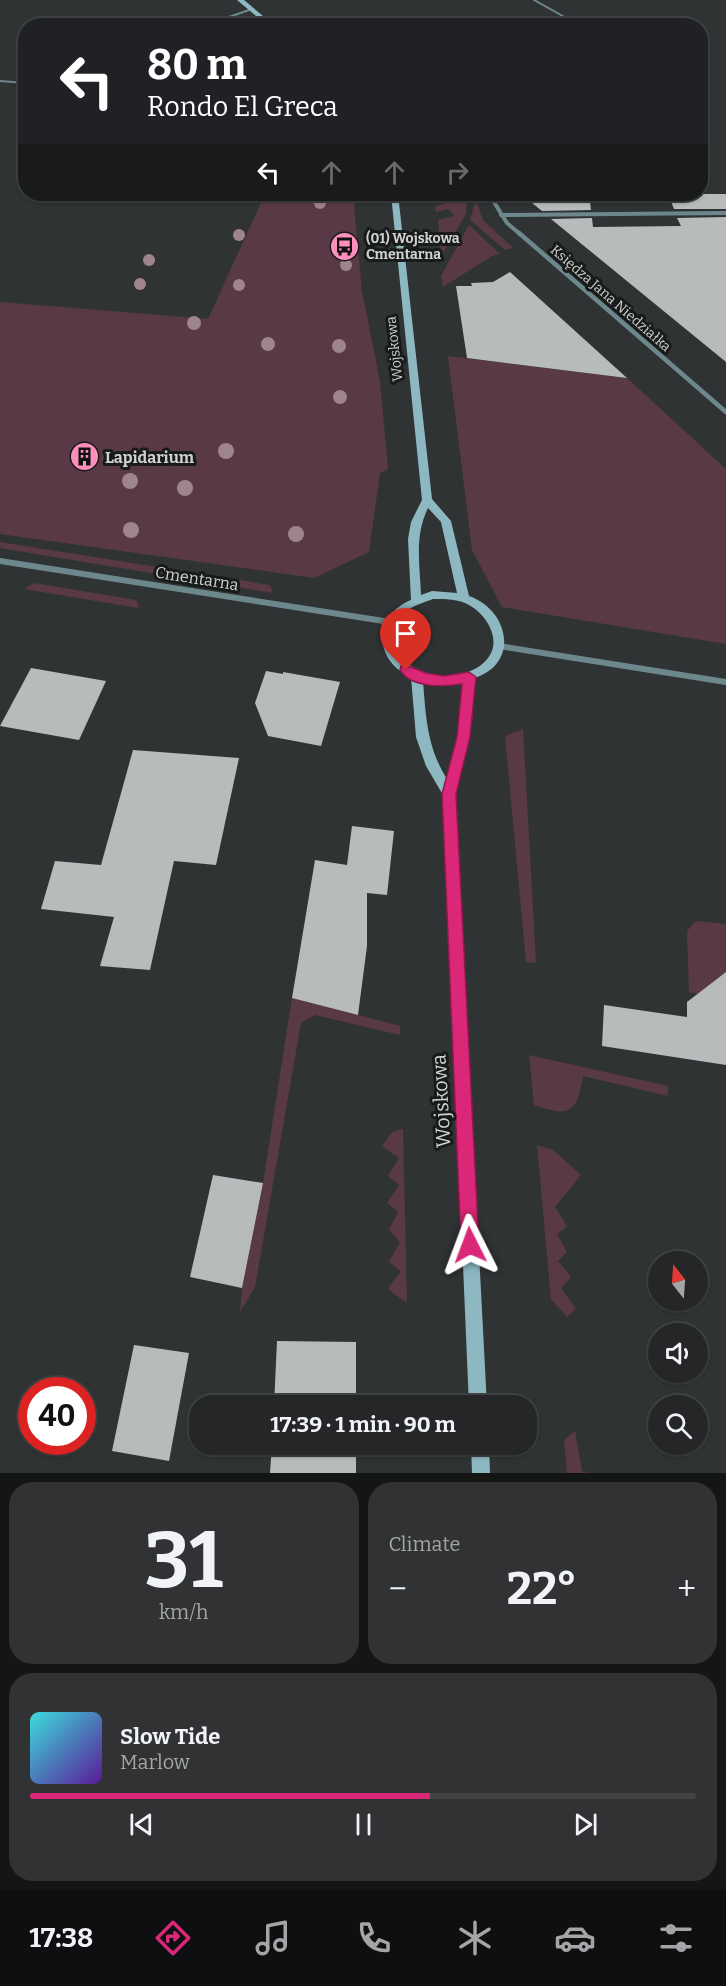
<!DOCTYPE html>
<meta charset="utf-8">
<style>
:root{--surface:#242627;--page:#303233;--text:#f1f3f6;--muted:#a3a5a7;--line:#414344;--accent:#db2777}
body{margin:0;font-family:Bitter,serif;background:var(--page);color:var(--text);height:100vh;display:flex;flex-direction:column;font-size:22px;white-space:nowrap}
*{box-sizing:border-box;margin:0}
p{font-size:20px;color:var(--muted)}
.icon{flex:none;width:33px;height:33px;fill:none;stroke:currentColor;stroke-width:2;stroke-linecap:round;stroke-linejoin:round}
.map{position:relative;height:1473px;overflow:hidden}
.panel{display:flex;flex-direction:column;gap:9px;padding:9px;background:#141515;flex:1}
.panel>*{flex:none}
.guide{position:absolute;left:18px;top:18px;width:690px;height:183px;border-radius:24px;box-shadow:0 2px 4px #0004,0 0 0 2px var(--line);background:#202124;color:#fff;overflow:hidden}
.needle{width:39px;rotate:343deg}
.tools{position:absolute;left:648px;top:1251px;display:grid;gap:12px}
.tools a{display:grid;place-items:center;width:60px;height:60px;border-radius:50%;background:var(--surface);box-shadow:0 2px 4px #0004,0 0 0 2px var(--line);font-size:30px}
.speed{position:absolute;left:18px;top:1377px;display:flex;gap:12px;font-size:30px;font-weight:700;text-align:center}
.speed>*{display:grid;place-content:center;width:78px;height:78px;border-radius:50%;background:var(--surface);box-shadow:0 2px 4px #0004,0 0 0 2px var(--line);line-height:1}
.speed .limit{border:9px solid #d22;background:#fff;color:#111}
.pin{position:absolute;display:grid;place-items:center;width:51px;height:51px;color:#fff;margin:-62px -26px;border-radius:50% 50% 50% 0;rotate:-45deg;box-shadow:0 0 6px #0007}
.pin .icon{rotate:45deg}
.me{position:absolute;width:66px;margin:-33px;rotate:357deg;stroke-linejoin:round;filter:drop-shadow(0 0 4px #0008)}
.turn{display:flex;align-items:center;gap:21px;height:126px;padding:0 30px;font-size:27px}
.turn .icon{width:78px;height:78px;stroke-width:2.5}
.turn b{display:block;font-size:42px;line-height:51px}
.lanes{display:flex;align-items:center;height:57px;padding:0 30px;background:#0003;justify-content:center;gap:30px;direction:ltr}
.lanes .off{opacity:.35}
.big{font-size:45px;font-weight:700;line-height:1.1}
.panel .widget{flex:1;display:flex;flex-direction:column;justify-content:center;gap:9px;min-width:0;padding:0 21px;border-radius:24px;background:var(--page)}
.panel .dial{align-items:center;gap:0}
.dial b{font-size:78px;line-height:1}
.song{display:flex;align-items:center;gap:18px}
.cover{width:72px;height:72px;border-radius:9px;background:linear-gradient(135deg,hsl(180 70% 55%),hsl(270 70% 35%))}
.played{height:6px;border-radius:3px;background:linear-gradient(90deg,var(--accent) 60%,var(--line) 60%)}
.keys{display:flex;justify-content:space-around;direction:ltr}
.heat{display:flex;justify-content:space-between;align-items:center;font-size:33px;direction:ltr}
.panel .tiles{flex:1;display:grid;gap:9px;grid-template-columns:1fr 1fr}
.widget:last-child{grid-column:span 2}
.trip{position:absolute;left:189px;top:1395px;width:348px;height:60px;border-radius:24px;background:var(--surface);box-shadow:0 2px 4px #0004,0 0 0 2px var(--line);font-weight:700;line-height:60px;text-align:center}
.tab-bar{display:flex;height:96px;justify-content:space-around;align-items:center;background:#0e0f10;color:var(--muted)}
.tab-bar .icon{width:42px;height:42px}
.tab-bar .active{color:var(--accent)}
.tab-bar b{font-size:27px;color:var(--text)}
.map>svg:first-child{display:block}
</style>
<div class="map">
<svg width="726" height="1473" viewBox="0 0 726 1473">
<rect width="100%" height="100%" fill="#303334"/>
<g fill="#593946">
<path d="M265,194H358L354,206L362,291L380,381L388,469L380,473L369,552L314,578L0,534V302L208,319Z"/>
<path d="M467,195L466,214L441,257L438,220L454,216L449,209L436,212L435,207Z"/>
<path d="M476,200L483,220L513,248L505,250L470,220Z"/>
<path d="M469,225L500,254L492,256L443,287L441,276Z"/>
<path d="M448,356L627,378L726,469V644L502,607L472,550Z"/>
<path d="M0,542L270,585L273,593L0,548Z"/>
<path d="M34,583L136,600L139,606L138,608L24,589Z"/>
<path d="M523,729L536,963L526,962L505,736Z"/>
<path d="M696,921L726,924V972L698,994L689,992L687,931Z"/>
<path d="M292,998L400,1026V1035L315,1015L301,1023L255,1287L240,1312L242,1288L263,1183Z"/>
<path d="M529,1055L668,1086V1096L583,1076C577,1114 569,1117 534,1105Z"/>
<path d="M403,1129L407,1303L389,1290V1287L401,1271L389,1262L400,1242L389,1230L398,1212L387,1203L399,1185L388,1176L399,1158L382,1146L392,1132Z"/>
<path d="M537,1145L553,1150L581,1175L555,1207L567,1226L557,1234L567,1252L558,1261L571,1277L561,1288L576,1309L567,1317L551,1299Z"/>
<path d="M575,1431L582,1471L587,1473H567L564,1440Z"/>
</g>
<g fill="#b7bbbc">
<path d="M521,194H589L591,210L542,211Z"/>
<path d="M668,194H726V209H674Z"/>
<path d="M726,217V362L551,219L592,218L593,227L681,226L677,218Z"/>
<path d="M510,272L627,378L467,358L456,286H472L471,283L493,282Z"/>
<path d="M31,668L106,681L79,740L0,726Z"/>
<path d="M266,671L283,674V672L340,682L321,746L268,736L255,703Z"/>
<path d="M133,750L239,758L216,865L174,861L150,970L100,966L114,917L41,909L55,861L101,865Z"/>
<path d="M352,826L394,831L387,895L367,893V946L358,1015L292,998L315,860L347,865Z"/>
<path d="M726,972V1065L602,1046L604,1005L687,1017V1002Z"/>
<path d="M213,1175L263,1183L242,1288L190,1277Z"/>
<path d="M277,1341L356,1342V1406H274Z"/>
<path d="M134,1345L189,1353L169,1461L112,1451Z"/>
<path d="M272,1444H356V1473H270Z"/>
</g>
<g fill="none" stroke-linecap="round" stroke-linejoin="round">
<g stroke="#6d888d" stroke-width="2">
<path d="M534,0L577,24L570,26"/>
<path d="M225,26L229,17L252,9"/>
<path d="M0,81L26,83"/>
</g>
<g stroke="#6d888d" stroke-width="4">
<path d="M489,194L507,223L521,235"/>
<path d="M501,215L726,213"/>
</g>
<path stroke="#6d888d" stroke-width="4.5" d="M519,233L726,412"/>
<g stroke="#6d888d" stroke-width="6">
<path d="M0,561L390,622"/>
<path d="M499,646L726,682"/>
</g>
<g fill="#8db8c1" fill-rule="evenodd">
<path d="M237,0H244L275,26H268Z"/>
<path d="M391,194H398L432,499L451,521L469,596C509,610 520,663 475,678L469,737L455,794L487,1406H469L443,795L426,766L416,737L411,677C374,661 372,616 411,600L408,539L411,522L422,500ZM428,508L441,522L457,593L432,591L421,595C420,565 414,536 428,508ZM433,599C445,599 459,599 469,605C487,615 502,640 488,658C482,666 474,670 465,673C438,682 390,668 394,632C395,624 400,615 408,610C415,605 425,602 433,599ZM423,681C435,686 451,687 463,683L457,737L447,779C427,747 426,718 423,681Z"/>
<path d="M471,1444H489L490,1473H472Z"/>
</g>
</g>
<g fill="#9e848f">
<circle cx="320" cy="203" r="6"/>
<circle cx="239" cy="235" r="6"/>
<circle cx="149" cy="260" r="6"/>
<circle cx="346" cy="265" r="6"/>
<circle cx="140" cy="284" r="6"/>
<circle cx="239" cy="285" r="6"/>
<circle cx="194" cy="323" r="7"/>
<circle cx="268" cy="344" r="7"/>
<circle cx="339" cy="346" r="7"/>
<circle cx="340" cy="397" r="7"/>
<circle cx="226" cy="451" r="8"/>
<circle cx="130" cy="481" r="8"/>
<circle cx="185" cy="488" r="8"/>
<circle cx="131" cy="530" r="8"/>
<circle cx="296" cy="534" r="8"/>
</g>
<path fill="#db2777" stroke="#8e194d" stroke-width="1.5" d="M406,665L426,673L444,676L469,672L476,677L470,737L456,794L479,1245L477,1251L470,1254L464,1251L461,1245L442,794L457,737L462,684C443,687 411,688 400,670L401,666Z"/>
<defs>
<symbol id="bus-disc" viewBox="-11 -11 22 22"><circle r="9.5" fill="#fe8ebc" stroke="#191b1b"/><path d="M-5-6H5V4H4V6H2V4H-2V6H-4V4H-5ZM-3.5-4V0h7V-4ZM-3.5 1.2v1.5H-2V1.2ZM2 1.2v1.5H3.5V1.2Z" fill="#111"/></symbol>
<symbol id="building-disc" viewBox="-11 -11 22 22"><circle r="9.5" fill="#fe8ebc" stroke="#191b1b"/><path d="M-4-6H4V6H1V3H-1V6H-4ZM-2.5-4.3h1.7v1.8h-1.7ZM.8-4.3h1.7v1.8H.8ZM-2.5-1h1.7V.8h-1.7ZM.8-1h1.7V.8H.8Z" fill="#111"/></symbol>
</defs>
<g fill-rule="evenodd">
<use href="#bus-disc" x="328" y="230" width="33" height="33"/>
<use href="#building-disc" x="68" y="440" width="33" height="33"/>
</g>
<g text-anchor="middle" stroke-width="6" stroke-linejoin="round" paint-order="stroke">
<g font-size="14" font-weight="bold" fill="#d0d2d2" stroke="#191b1b" text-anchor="start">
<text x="366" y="243">(01) Wojskowa<tspan x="366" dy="16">Cmentarna</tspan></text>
</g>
<g font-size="14" fill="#d0d2d2" stroke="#191b1b">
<text transform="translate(611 298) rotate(41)" y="5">Księdza Jana Niedziałka</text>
<text transform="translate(394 349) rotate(-96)" y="5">Wojskowa</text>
</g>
<g font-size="16" font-weight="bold" fill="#d0d2d2" stroke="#191b1b" text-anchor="start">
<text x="105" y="463">Lapidarium</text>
</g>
<g font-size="16" fill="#d0d2d2" stroke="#191b1b">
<text transform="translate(197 578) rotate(9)" y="6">Cmentarna</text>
</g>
<g font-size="20" fill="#d0d2d2" stroke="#191b1b">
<text transform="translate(441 1101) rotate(-93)" y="7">Wojskowa</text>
</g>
</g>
</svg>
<div class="tools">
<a><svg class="needle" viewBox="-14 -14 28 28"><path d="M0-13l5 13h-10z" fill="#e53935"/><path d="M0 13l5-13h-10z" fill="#a3a5a7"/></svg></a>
<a><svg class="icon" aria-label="sound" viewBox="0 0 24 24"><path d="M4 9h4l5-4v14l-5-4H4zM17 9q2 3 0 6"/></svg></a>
<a><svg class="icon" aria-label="search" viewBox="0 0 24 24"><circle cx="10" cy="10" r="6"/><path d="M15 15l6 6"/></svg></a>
</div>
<div class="speed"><div class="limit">40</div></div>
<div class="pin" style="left:406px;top:670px;background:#d93025"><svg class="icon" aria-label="arrive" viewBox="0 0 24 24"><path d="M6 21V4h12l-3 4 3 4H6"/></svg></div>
<svg class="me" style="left:470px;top:1245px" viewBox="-20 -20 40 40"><path d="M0-17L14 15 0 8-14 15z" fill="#db2777" stroke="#fff" stroke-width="4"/></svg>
<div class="trip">17:39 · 1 min · 90 m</div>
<div class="guide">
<div class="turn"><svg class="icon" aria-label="left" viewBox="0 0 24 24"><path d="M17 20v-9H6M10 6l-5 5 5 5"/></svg><div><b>80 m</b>Rondo El Greca</div></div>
<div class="lanes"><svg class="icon" aria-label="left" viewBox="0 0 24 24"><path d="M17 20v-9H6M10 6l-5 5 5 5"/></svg><svg class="icon off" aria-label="ahead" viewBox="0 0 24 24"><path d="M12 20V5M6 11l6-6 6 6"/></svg><svg class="icon off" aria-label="ahead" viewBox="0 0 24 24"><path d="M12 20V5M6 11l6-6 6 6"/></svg><svg class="icon off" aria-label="right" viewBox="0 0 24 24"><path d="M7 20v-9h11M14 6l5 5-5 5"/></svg></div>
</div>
</div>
<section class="panel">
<div class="tiles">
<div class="widget dial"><b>31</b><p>km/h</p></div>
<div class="widget"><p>Climate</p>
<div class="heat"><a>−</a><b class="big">22°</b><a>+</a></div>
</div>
<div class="widget">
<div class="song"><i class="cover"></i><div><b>Slow Tide</b><p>Marlow</p></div></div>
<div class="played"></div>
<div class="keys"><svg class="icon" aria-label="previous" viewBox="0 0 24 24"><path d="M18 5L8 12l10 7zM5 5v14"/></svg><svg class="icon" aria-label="pause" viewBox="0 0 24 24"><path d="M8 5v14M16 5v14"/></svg><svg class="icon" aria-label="next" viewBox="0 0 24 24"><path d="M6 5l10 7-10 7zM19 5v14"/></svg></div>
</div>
</div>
</section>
<nav class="tab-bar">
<b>17:38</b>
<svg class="icon active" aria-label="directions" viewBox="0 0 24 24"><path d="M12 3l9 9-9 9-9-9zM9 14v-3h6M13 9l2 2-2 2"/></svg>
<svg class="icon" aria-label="music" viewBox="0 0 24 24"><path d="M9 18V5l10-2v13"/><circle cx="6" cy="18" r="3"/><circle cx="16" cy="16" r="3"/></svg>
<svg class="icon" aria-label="phone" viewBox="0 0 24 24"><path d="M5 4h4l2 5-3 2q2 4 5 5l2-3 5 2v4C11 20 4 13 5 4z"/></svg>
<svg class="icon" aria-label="climate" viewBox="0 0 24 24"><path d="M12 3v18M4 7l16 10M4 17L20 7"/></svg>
<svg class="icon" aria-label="car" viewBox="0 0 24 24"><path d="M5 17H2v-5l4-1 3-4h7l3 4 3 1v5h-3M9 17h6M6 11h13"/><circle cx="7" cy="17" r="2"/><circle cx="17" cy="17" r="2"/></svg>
<svg class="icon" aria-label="filters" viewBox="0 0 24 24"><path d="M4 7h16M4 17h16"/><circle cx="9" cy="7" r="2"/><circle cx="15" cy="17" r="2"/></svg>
</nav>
